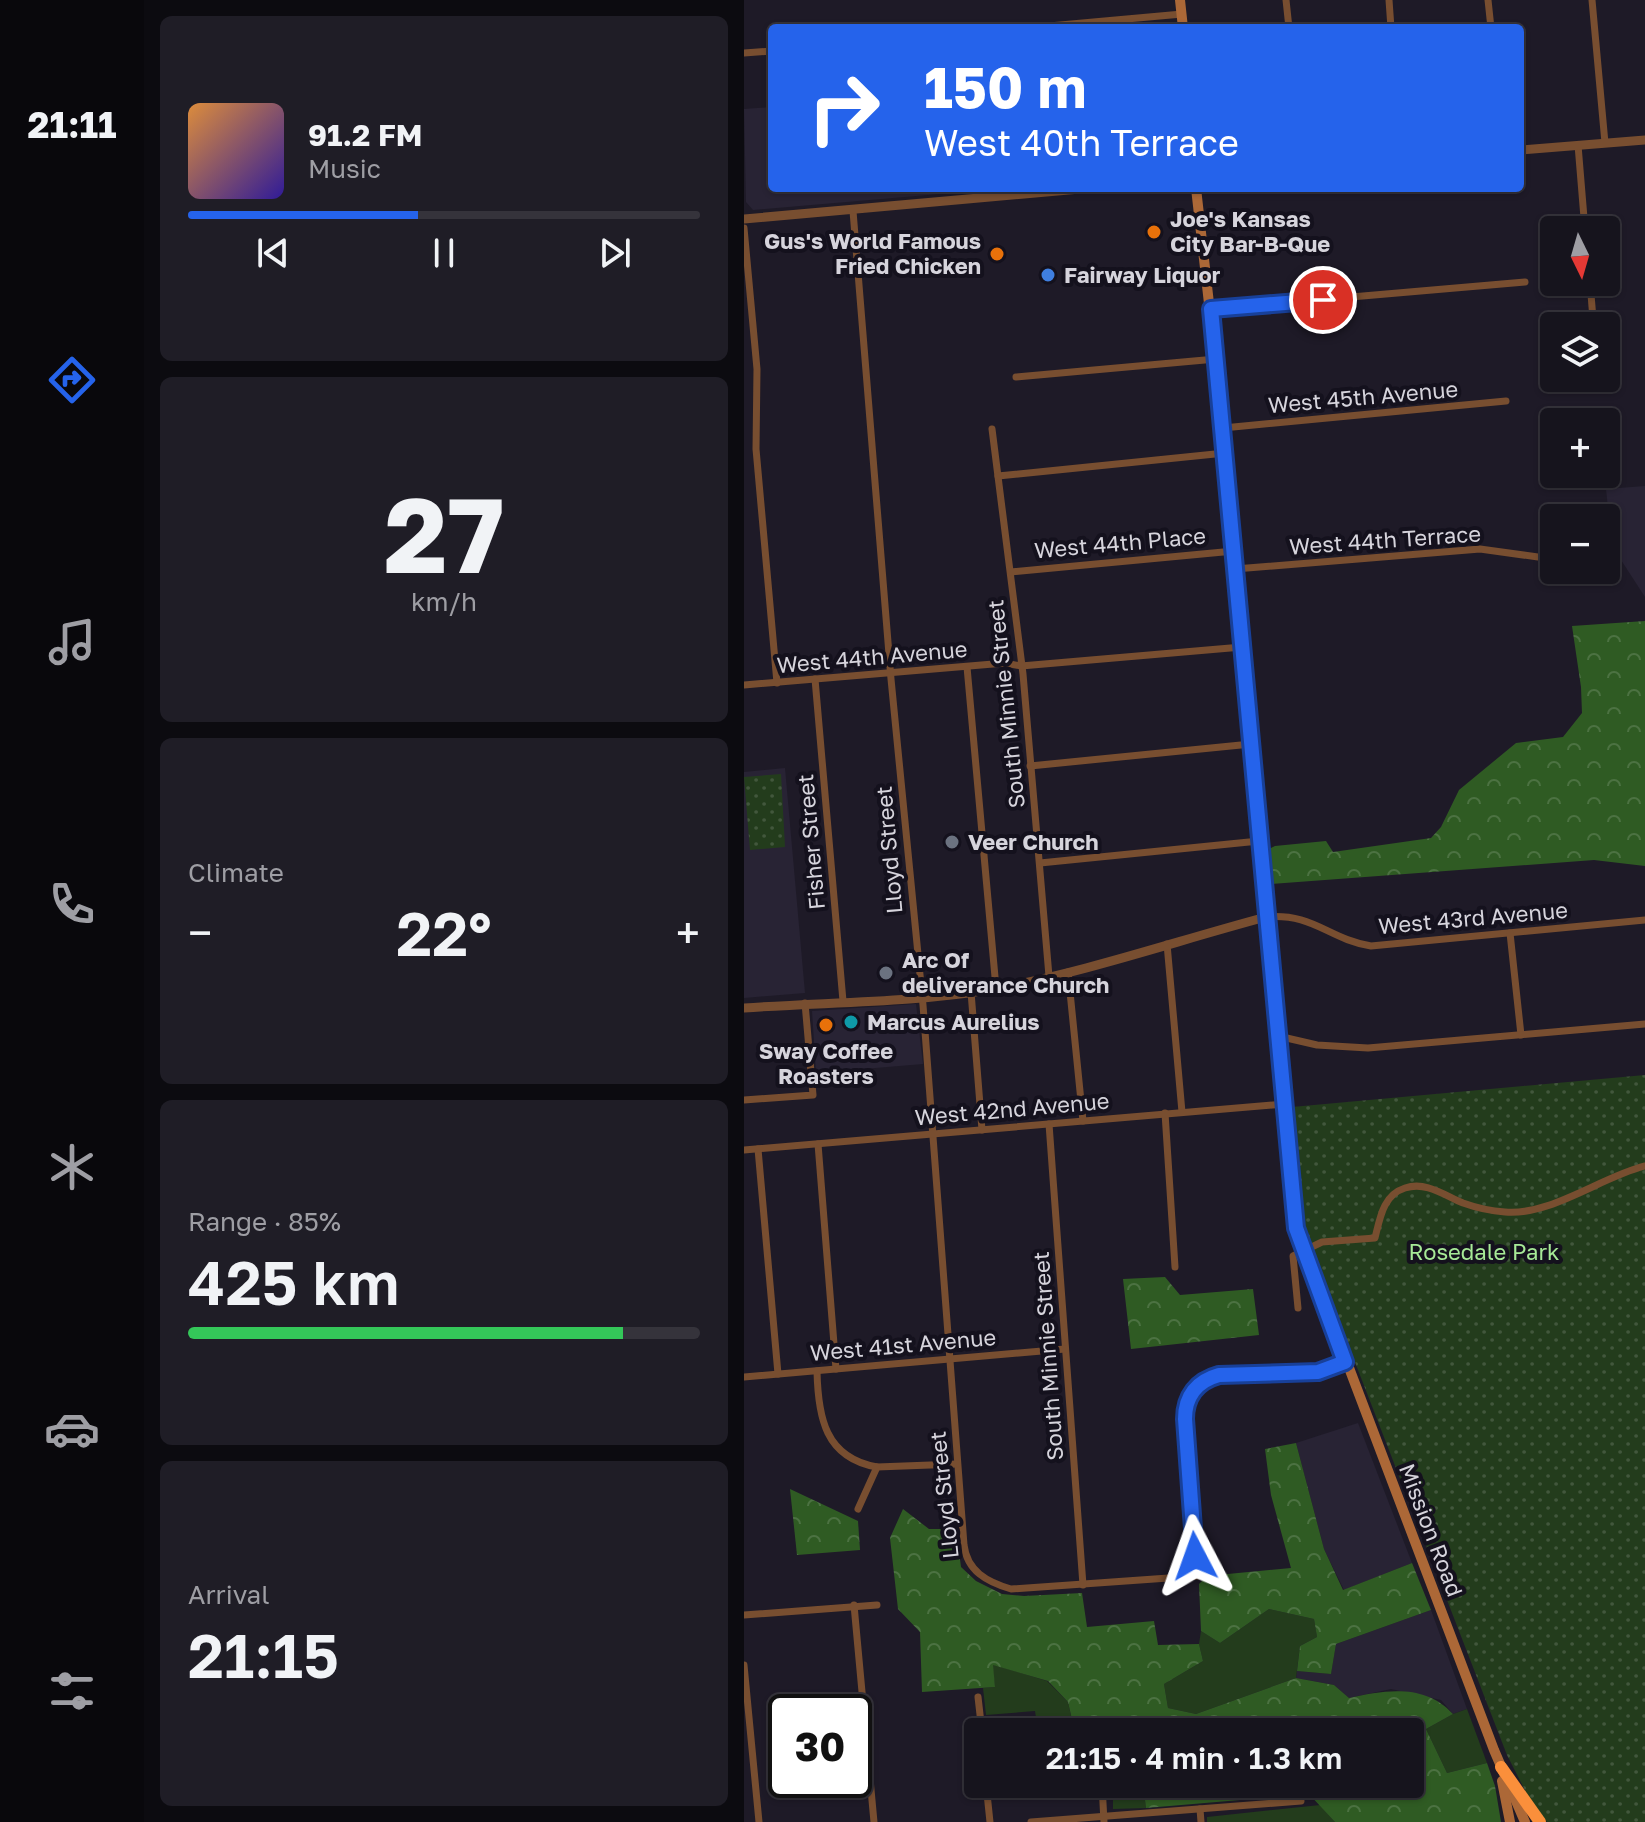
<!DOCTYPE html>
<meta charset="utf-8">
<style>
:root{--surface:#16141d;--page:#1f1d26;--text:#f1f3f6;--muted:#9e9ea4;--line:#35333b;--accent:#2563eb}
body{margin:0;font-family:"Golos Text",sans-serif;background:var(--page);color:var(--text);height:100vh;display:flex;flex-direction:column;font-size:30px;white-space:nowrap}
*{box-sizing:border-box;margin:0}
p{font-size:26px;color:var(--muted)}
.icon{flex:none;width:44px;height:44px;fill:none;stroke:currentColor;stroke-width:2;stroke-linecap:round;stroke-linejoin:round}
.map{position:relative;flex:1;overflow:hidden}
.details{display:flex;flex-direction:column;gap:16px;padding:16px;background:#0c0b10;width:600px}
.details>*{flex:none}
.top-card{position:absolute;left:24px;top:24px;width:756px;height:168px;border-radius:8px;box-shadow:0 2px 6px #0004,0 0 0 2px var(--line);background:#2563eb;color:#fff;overflow:hidden}
.needle{width:52px;rotate:175deg}
.fabs{position:absolute;left:796px;top:216px;display:grid;gap:16px}
.fabs a{display:grid;place-items:center;width:80px;height:80px;border-radius:8px;background:var(--surface);box-shadow:0 2px 6px #0004,0 0 0 2px var(--line);font-size:40px}
.speed{position:absolute;left:24px;top:1694px;display:flex;gap:16px;font-size:40px;font-weight:700;text-align:center}
.speed>*{display:grid;place-content:center;width:104px;height:104px;border-radius:50%;background:var(--surface);box-shadow:0 2px 6px #0004,0 0 0 2px var(--line);line-height:1}
.speed .limit{border:4px solid #111;border-radius:12px;background:#fff;color:#111}
.pin{position:absolute;display:grid;place-items:center;width:68px;height:68px;color:#fff;margin:-34px;border:4px solid #fff;border-radius:50%;box-shadow:0 2px 8px #0007}
.me{position:absolute;width:88px;margin:-44px;rotate:356deg;stroke-linejoin:round;filter:drop-shadow(0 0 6px #0008)}
.turn{display:flex;align-items:center;gap:28px;height:168px;padding:0 24px;font-size:36px}
.turn .icon{width:104px;height:104px;stroke-width:2.5}
.turn b{display:block;font-size:56px;line-height:68px}
.big{font-size:60px;font-weight:600;line-height:1.1}
.details .widget{flex:1;display:flex;flex-direction:column;justify-content:center;gap:12px;min-width:0;padding:0 28px;border-radius:12px;background:var(--page)}
.details .dial{align-items:center;gap:0}
.dial b{font-size:104px;line-height:1}
.song{display:flex;align-items:center;gap:24px}
.cover{width:96px;height:96px;border-radius:12px;background:linear-gradient(135deg,hsl(30 70% 55%),hsl(250 70% 35%))}
.played{height:8px;border-radius:4px;background:linear-gradient(90deg,var(--accent) 45%,var(--line) 45%)}
.keys{display:flex;justify-content:space-around;direction:ltr}
.heat{display:flex;justify-content:space-between;align-items:center;font-size:44px;direction:ltr}
.charge{height:12px;border-radius:6px;background:linear-gradient(90deg,#34c759 85%,var(--line) 0)}
.trip{position:absolute;left:220px;top:1718px;width:460px;height:80px;border-radius:8px;background:var(--surface);box-shadow:0 2px 6px #0004,0 0 0 2px var(--line);font-weight:600;line-height:80px;text-align:center}
main{display:flex;flex:1;min-height:0}
.dock{display:flex;flex-direction:column;width:144px;justify-content:space-around;align-items:center;background:#09080c;color:var(--muted)}
.dock .icon{width:56px;height:56px}
.dock .current{color:var(--accent)}
.dock b{font-size:36px;color:var(--text)}
.map>svg:first-child{display:block}
</style>
<main>
<nav class="dock">
<b>21:11</b>
<svg class="icon current" aria-label="directions" viewBox="0 0 24 24"><path d="M12 3l9 9-9 9-9-9zM9 14v-3h6M13 9l2 2-2 2"/></svg>
<svg class="icon" aria-label="music" viewBox="0 0 24 24"><path d="M9 18V5l10-2v13"/><circle cx="6" cy="18" r="3"/><circle cx="16" cy="16" r="3"/></svg>
<svg class="icon" aria-label="phone" viewBox="0 0 24 24"><path d="M5 4h4l2 5-3 2q2 4 5 5l2-3 5 2v4C11 20 4 13 5 4z"/></svg>
<svg class="icon" aria-label="climate" viewBox="0 0 24 24"><path d="M12 3v18M4 7l16 10M4 17L20 7"/></svg>
<svg class="icon" aria-label="car" viewBox="0 0 24 24"><path d="M5 17H2v-5l4-1 3-4h7l3 4 3 1v5h-3M9 17h6M6 11h13"/><circle cx="7" cy="17" r="2"/><circle cx="17" cy="17" r="2"/></svg>
<svg class="icon" aria-label="filters" viewBox="0 0 24 24"><path d="M4 7h16M4 17h16"/><circle cx="9" cy="7" r="2"/><circle cx="15" cy="17" r="2"/></svg>
</nav>
<section class="details">
<div class="widget">
<div class="song"><i class="cover"></i><div><b>91.2 FM</b><p>Music</p></div></div>
<div class="played"></div>
<div class="keys"><svg class="icon" aria-label="previous" viewBox="0 0 24 24"><path d="M18 5L8 12l10 7zM5 5v14"/></svg><svg class="icon" aria-label="pause" viewBox="0 0 24 24"><path d="M8 5v14M16 5v14"/></svg><svg class="icon" aria-label="next" viewBox="0 0 24 24"><path d="M6 5l10 7-10 7zM19 5v14"/></svg></div>
</div>
<div class="widget dial"><b>27</b><p>km/h</p></div>
<div class="widget"><p>Climate</p>
<div class="heat"><a>−</a><b class="big">22°</b><a>+</a></div>
</div>
<div class="widget"><p>Range · 85%</p><b class="big">425 km</b><div class="charge"></div></div>
<div class="widget"><p>Arrival</p><b class="big">21:15</b></div>
</section>
<div class="map">
<svg width="901" height="1822" viewBox="0 0 901 1822">
<defs>
<pattern id="forest-crowns" width="20" height="18" patternUnits="userSpaceOnUse" patternTransform="scale(2)"><rect width="20" height="18" fill="#2f5b23"/><path d="M2 6a3 3 0 1 1 6 0M12 15a3 3 0 1 1 6 0" fill="none" stroke="#4c7242"/></pattern>
<pattern id="park-dots" width="8" height="8" patternUnits="userSpaceOnUse" patternTransform="scale(2)"><rect width="8" height="8" fill="#233c1c"/><path d="M2 2h.1M6 6h.1" fill="none" stroke="#42573c" stroke-width="1.8" stroke-linecap="round"/></pattern>
</defs>
<rect width="100%" height="100%" fill="#1e1a27"/>
<g fill="#282334">
<path d="M28,107V188H265L9,210L2,202L0,109Z"/>
<path d="M901,486V597L868,546L862,489Z"/>
<path d="M41,768L61,993L0,998V772Z"/>
<path d="M172,1004L179,1064L72,1073L68,1011Z"/>
<path d="M614,1423L668,1563L600,1590L580,1549L552,1443Z"/>
<path d="M687,1610L723,1709L709,1714L697,1700L647,1689L605,1698L590,1685L552,1678L553,1671L587,1674L592,1644Z"/>
</g>
<g fill="#233c1c">
<path d="M525,1609L570,1619L573,1637L556,1646L552,1678L452,1714L424,1708L420,1684L459,1661L455,1644L457,1631L476,1643Z"/>
<path d="M248,1664L303,1681L324,1702L330,1729L293,1724L291,1711L242,1715L239,1688L251,1687Z"/>
<path d="M723,1709L743,1763L703,1773L682,1729L709,1714Z"/>
<path d="M369,1784H399L402,1808L369,1809Z"/>
<path d="M576,1805L591,1822H463V1817Z"/>
</g>
<g fill="url(#forest-crowns)">
<path d="M901,621V866L850,860L527,884L524,854L525,849L531,846L582,841L589,852L687,838L697,827L715,790L772,743L819,737L838,713L837,687L828,626Z"/>
<path d="M421,1277L436,1295L509,1289L515,1335L387,1349L379,1279Z"/>
<path d="M552,1443L580,1549L599,1590L668,1563L687,1610L592,1644L587,1674L553,1671L556,1646L573,1637L570,1619L525,1609L476,1643L457,1631L455,1584L463,1576L547,1568L527,1495L521,1449Z"/>
<path d="M46,1489L114,1521L116,1550L53,1555Z"/>
<path d="M159,1509L185,1529H212L217,1567L232,1581L258,1594L280,1596L338,1593L343,1627L410,1621L414,1645L455,1644L459,1661L420,1684L424,1708L452,1714L552,1678L590,1685L605,1698C641,1690 681,1683 709,1714L682,1729L703,1773L743,1763L751,1786L757,1822H591L565,1794L402,1808L399,1784H666V1732H294L293,1724L330,1728L324,1702L304,1681L249,1665L251,1687L178,1692L176,1632L154,1609L146,1538Z"/>
</g>
<g fill="url(#park-dots)">
<path d="M37,774L41,847L6,850L0,777Z"/>
<path d="M901,1075V1822H803L788,1804L763,1755L573,1264L560,1224L548,1107Z"/>
</g>
<g fill="none" stroke-linecap="round" stroke-linejoin="round">
<g stroke="#784e30" stroke-width="7">
<path d="M542,0L545,28"/>
<path d="M645,0L647,28"/>
<path d="M744,0L747,28"/>
<path d="M848,0L861,143"/>
<path d="M283,28L438,14"/>
<path d="M0,53L28,51"/>
<path d="M834,145L841,230"/>
<path d="M109,211L147,679L179,1005L220,1545C223,1571 243,1582 267,1589L453,1576L441,1419C441,1396 453,1381 475,1375L574,1372L601,1362"/>
<path d="M0,228L13,369L12,449L33,683"/>
<path d="M846,282L849,319"/>
<path d="M467,309L781,282"/>
<path d="M272,377L472,359"/>
<path d="M479,428L762,401"/>
<path d="M248,429L279,674L305,976"/>
<path d="M254,476L481,453"/>
<path d="M491,569L736,549L794,557"/>
<path d="M267,572L490,551"/>
<path d="M223,667L252,988"/>
<path d="M71,679L99,1001"/>
<path d="M0,685L261,663L277,666L498,647"/>
<path d="M286,766L507,744"/>
<path d="M296,863L515,841"/>
<path d="M522,917C570,913 584,939 627,946L901,920"/>
<path d="M766,933L777,1035"/>
<path d="M423,944L438,1112"/>
<path d="M324,972L339,1121"/>
<path d="M227,992L238,1130"/>
<path d="M534,1036L573,1045L624,1048L901,1024"/>
<path d="M0,1100L69,1095L61,1003"/>
<path d="M421,1113L431,1267"/>
<path d="M305,1124L339,1585"/>
<path d="M74,1144L92,1369"/>
<path d="M14,1149L34,1374"/>
<path d="M0,1150L540,1104"/>
<path d="M554,1308L549,1256L578,1242L631,1238C636,1218 639,1195 661,1188C682,1181 700,1195 719,1203C733,1208 746,1211 761,1212C807,1216 857,1177 901,1166"/>
<path d="M73,1371C74,1417 81,1458 133,1467L213,1464"/>
<path d="M0,1377L321,1349"/>
<path d="M114,1509L133,1467"/>
<path d="M110,1605L130,1822"/>
<path d="M0,1615L133,1605"/>
<path d="M0,1665L15,1822"/>
<path d="M234,1697L238,1732"/>
<path d="M242,1784L246,1822"/>
<path d="M358,1784L360,1822"/>
<path d="M456,1809L457,1822"/>
<path d="M287,1822L557,1801"/>
</g>
<g stroke="#784e30" stroke-width="9">
<path d="M776,150L901,140"/>
<path d="M0,219L347,188"/>
<path d="M0,1008C83,1002 168,1003 250,989C342,972 432,941 522,917"/>
</g>
<g stroke="#ac6837" stroke-width="10">
<path d="M436,0L439,28"/>
<path d="M452,188L479,428L552,1228L750,1750L781,1822"/>
<path d="M758,1781L766,1822"/>
</g>
<path stroke="#fa8f3b" stroke-width="12" d="M757,1767L796,1822"/>
</g>
<g fill="none" stroke-linecap="round" stroke-linejoin="round">
<defs>
<path id="route" d="M451,1556L441,1419C441,1396 453,1381 475,1375L574,1372L601,1362L552,1228L467,309L579,300"/>
</defs>
<use href="#route" stroke="#184099" stroke-width="20"/>
<use href="#route" stroke="#2563eb" stroke-width="14"/>
</g>
<g fill="#e8710a" stroke="#14111d" stroke-width="3">
<circle cx="410" cy="232" r="8"/>
<circle cx="253" cy="254" r="8"/>
<circle cx="82" cy="1025" r="8"/>
</g>
<circle fill="#3f7fe0" stroke="#14111d" stroke-width="3" cx="304" cy="275" r="8"/>
<g fill="#6b7280" stroke="#14111d" stroke-width="3">
<circle cx="208" cy="842" r="8"/>
<circle cx="142" cy="973" r="8"/>
</g>
<circle fill="#0f9aa8" stroke="#14111d" stroke-width="3" cx="107" cy="1022" r="8"/>
<g text-anchor="middle" stroke-width="8" stroke-linejoin="round" paint-order="stroke">
<g font-size="22" font-weight="bold" fill="#d6d4dc" stroke="#14111d" text-anchor="start">
<text x="426" y="227">Joe's Kansas<tspan x="426" dy="25">City Bar-B-Que</tspan></text>
<text x="237" y="249" text-anchor="end">Gus's World Famous<tspan x="237" dy="25">Fried Chicken</tspan></text>
<text x="320" y="283">Fairway Liquor</text>
<text x="224" y="850">Veer Church</text>
<text x="158" y="968">Arc Of<tspan x="158" dy="25">deliverance Church</tspan></text>
<text x="123" y="1030">Marcus Aurelius</text>
<text x="82" y="1059" text-anchor="middle">Sway Coffee<tspan x="82" dy="25">Roasters</tspan></text>
</g>
<g font-size="22" fill="#d6d4dc" stroke="#14111d">
<text transform="translate(619 397) rotate(-5)" y="8">West 45th Avenue</text>
<text transform="translate(641 540) rotate(-4)" y="8">West 44th Terrace</text>
<text transform="translate(376 543) rotate(-5)" y="8">West 44th Place</text>
<text transform="translate(128 657) rotate(-5)" y="8">West 44th Avenue</text>
<text transform="translate(262 704) rotate(-96)" y="8">South Minnie Street</text>
<text transform="translate(67 842) rotate(-95)" y="8">Fisher Street</text>
<text transform="translate(145 850) rotate(-95)" y="8">Lloyd Street</text>
<text transform="translate(729 918) rotate(-5)" y="8">West 43rd Avenue</text>
<text transform="translate(268 1109) rotate(-5)" y="8">West 42nd Avenue</text>
<text transform="translate(159 1345) rotate(-5)" y="8">West 41st Avenue</text>
<text transform="translate(304 1356) rotate(-94)" y="8">South Minnie Street</text>
<text transform="translate(200 1495) rotate(-96)" y="8">Lloyd Street</text>
<text transform="translate(687 1530) rotate(69)" y="8">Mission Road</text>
</g>
<g font-size="22" fill="#a7ea97" stroke="#14111d">
<text x="740" y="1260">Rosedale Park</text>
</g>
</g>
</svg>
<div class="fabs">
<a><svg class="needle" viewBox="-14 -14 28 28"><path d="M0-13l5 13h-10z" fill="#e53935"/><path d="M0 13l5-13h-10z" fill="#9e9ea4"/></svg></a>
<a><svg class="icon" aria-label="layers" viewBox="0 0 24 24"><path d="M12 4l9 5-9 5-9-5zM3 14l9 5 9-5"/></svg></a>
<a>+</a>
<a>−</a>
</div>
<div class="speed"><div class="limit">30</div></div>
<div class="pin" style="left:579px;top:300px;background:#d93025"><svg class="icon" aria-label="arrive" viewBox="0 0 24 24"><path d="M6 21V4h12l-3 4 3 4H6"/></svg></div>
<svg class="me" style="left:451px;top:1556px" viewBox="-20 -20 40 40"><path d="M0-17L14 15 0 8-14 15z" fill="#2563eb" stroke="#fff" stroke-width="4"/></svg>
<div class="trip">21:15 · 4 min · 1.3 km</div>
<div class="top-card">
<div class="turn"><svg class="icon" aria-label="right" viewBox="0 0 24 24"><path d="M7 20v-9h11M14 6l5 5-5 5"/></svg><div><b>150 m</b>West 40th Terrace</div></div>
</div>
</div>
</main>
